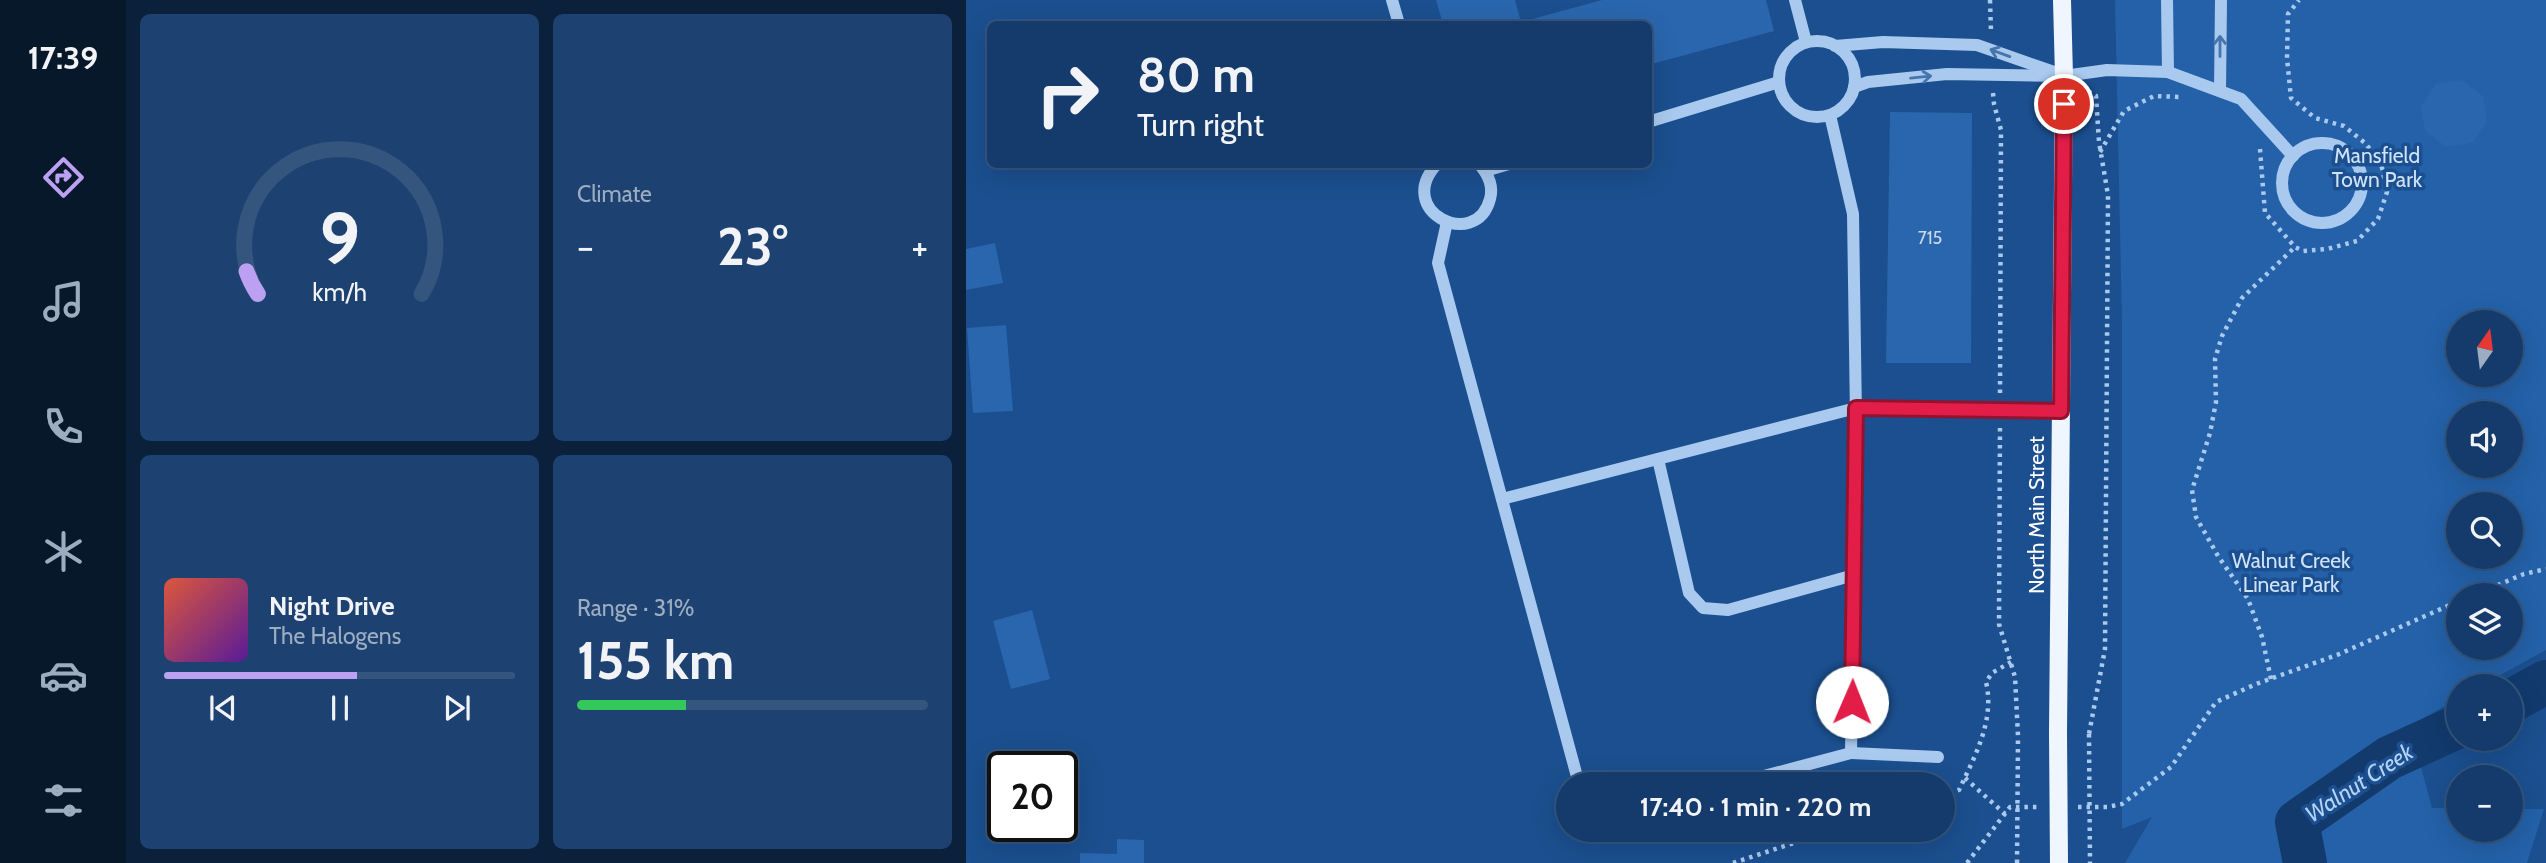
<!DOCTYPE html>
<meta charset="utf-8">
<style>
:root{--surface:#143b6b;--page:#1d4271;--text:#f1f3f6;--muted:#9dadc1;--line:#33557e;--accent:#bca0f2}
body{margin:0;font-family:Cabin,sans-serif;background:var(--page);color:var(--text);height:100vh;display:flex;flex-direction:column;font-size:26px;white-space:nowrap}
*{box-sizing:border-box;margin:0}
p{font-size:23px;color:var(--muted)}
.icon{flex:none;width:38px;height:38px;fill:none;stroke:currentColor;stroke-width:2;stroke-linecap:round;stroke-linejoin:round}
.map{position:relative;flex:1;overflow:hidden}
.sheet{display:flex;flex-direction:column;gap:14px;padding:14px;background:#0b203b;width:840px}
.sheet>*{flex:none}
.top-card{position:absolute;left:21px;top:21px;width:665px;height:147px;border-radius:10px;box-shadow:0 7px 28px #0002,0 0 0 2px var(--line);background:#143b6b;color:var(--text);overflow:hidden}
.needle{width:46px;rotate:14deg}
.controls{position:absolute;left:1480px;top:310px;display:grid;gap:14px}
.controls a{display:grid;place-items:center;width:77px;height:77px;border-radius:50%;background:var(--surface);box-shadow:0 7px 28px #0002,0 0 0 2px var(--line);font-size:35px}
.speed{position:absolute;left:21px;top:751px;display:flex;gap:14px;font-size:35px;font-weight:700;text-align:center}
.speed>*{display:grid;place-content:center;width:91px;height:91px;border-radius:50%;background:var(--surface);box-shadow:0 7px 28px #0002,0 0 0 2px var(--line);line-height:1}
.speed .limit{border:4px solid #111;border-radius:10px;background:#fff;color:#111}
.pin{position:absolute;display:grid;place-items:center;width:60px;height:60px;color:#fff;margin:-30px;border:4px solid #fff;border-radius:50%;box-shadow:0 2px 7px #0007}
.me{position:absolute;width:77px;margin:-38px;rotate:1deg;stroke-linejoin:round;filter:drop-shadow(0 0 5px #0008)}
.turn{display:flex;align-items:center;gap:24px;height:147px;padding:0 35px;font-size:32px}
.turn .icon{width:91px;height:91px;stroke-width:2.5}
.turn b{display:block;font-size:49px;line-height:60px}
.big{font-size:52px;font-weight:800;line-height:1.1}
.sheet .widget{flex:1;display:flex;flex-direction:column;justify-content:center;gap:10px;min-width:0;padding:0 24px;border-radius:10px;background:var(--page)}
.sheet .dial{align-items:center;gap:0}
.dial svg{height:182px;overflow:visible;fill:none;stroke:var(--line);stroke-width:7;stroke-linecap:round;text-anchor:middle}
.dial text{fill:var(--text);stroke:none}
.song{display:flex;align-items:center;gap:21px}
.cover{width:84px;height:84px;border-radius:10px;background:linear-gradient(135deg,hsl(10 70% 55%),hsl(270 70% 35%))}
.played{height:7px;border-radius:4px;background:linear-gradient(90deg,var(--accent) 55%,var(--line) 55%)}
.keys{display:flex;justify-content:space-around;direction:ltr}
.heat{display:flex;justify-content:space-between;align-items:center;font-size:38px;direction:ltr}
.charge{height:10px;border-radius:5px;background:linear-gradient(90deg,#34c759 31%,var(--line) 0)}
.sheet .tiles{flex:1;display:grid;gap:14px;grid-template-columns:repeat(2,1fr)}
.trip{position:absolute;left:590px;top:772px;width:399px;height:70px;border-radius:35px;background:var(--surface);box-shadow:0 7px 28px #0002,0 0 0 2px var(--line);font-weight:800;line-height:70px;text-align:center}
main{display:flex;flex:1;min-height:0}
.menu{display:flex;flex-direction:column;width:126px;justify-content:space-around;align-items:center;background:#08182b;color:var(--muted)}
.menu .icon{width:49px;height:49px}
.menu .active{color:var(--accent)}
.menu b{font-size:32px;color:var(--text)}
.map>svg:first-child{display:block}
</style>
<main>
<nav class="menu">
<b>17:39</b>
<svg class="icon active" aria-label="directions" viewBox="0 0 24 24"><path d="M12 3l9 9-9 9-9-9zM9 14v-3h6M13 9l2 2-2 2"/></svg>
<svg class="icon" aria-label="music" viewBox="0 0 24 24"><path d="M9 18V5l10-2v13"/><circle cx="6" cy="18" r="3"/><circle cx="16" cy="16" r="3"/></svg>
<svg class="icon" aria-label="phone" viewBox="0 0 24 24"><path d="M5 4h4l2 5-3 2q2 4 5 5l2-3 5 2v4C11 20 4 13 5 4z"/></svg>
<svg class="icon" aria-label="climate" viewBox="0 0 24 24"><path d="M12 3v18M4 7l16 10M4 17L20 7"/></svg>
<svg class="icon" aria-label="car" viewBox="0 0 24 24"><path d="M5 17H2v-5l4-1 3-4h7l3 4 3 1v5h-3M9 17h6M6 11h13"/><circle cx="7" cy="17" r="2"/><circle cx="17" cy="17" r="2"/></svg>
<svg class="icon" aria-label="filters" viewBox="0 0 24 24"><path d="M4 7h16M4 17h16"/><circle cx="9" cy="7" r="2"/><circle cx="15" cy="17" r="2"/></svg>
</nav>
<section class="sheet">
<div class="tiles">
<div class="widget dial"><svg viewBox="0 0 100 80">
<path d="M14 69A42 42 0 1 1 86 69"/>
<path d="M14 69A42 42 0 0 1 9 59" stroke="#bca0f2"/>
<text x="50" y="56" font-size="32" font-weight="700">9</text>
<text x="50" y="72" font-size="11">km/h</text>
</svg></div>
<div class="widget"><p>Climate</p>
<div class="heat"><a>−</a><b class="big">23°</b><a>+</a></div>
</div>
<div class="widget">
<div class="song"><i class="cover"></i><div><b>Night Drive</b><p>The Halogens</p></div></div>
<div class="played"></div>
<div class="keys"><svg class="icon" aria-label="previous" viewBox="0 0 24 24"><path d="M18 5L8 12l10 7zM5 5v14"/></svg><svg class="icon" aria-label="pause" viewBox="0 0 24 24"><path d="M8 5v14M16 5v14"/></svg><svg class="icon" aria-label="next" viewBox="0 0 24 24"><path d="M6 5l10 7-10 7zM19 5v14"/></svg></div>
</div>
<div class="widget"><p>Range · 31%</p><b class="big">155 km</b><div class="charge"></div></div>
</div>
</section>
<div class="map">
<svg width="1580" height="863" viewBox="0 0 1580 863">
<rect width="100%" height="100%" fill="#1b4f8f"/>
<path fill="#2461a8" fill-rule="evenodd" d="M1149,0H1580V650L1514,686H1493V698L1444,726L1466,808H1493V830H1545V809H1578L1561,863H1159L1186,817L1156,829V324ZM1493,322H1545V374H1493ZM1493,413H1545V466H1493ZM1493,504H1545V556H1493ZM1493,595H1545V648H1493Z"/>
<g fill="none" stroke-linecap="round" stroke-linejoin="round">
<g stroke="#123a6d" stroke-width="44">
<path d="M1545,701L1580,682"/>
<path d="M1339,863L1331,822L1423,758L1493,726"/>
</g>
</g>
<g fill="#2a66ad">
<path d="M470,0H549L555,22L636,0H800L808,31L682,65V24H477Z"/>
<path d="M1496,80L1517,96L1521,121L1506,143L1480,147L1459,131L1455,106L1470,84Z"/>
<path d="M924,112L1006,113L1005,363H920Z"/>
<path d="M29,243L37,283L0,290V249Z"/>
<path d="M40,325L47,411L7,413L1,328Z"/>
<path d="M66,610L84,679L45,689L27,621Z"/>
<path d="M151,839L178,840V863H114V853L151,854Z"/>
</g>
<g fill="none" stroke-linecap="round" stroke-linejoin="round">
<g stroke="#a9c9ee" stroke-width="4.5" stroke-dasharray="3.5 5" stroke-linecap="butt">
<path d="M1024,0L1025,32"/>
<path d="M1122,91L1130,96L1133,142L1142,195L1139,649L1123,734"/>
<path d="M1027,93L1028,104L1035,130L1034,395"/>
<path d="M1294,149L1299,213L1329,247L1337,251L1361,249L1391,241L1412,219L1421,192L1415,163L1399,143L1378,126L1349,118L1325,98L1321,58L1322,14L1333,0"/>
<path d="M1134,152L1158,111L1188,96L1214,97"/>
<path d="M1034,428L1033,624L1049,677L1052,736"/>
<path d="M1508,595L1558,574L1580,569"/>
<path d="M1305,679L1296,637L1282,599L1252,556L1230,517L1226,490L1244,433L1250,402L1249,359L1256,336L1276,298L1329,247"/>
<path d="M999,778L1039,814"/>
<path d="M976,797L993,790C1009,756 1029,720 1020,682L1026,673L1045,662"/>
<path d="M1112,807H1141L1156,804L1205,767L1250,702L1290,684L1371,655L1493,601"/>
<path d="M767,863L867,830"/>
<path d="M1001,863L1044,807H1072"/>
</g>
<g stroke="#a9c9ee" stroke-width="12">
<path d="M426,0L433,24"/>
<path d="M829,0L840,42"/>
<path d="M1201,0L1202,72"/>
<circle cx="851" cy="79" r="38"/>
<path d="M869,46L917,42L1011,45L1088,72"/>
<path d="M888,87L902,82L981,74L1098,76L1141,70L1202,72L1275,99L1327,156"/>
<path d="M1254,91L1255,0"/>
<path d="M682,122L813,82"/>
<circle cx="1356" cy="183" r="40"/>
<path d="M471,164C427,211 510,252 524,199C528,185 522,174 513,164"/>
<path d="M519,171L543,164"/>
<path d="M481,222L472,263L613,784"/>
<path d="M692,459L723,593L737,608L762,610L888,575"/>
<path d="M536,499L890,408L1095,411"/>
<path d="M885,753L972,757"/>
<path d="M768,784L885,753L890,416L887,214L864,115"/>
</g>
<path stroke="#f0f6ff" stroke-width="18" d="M1092,733L1098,76L1096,0"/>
<g stroke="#a9c9ee" stroke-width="4.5" stroke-dasharray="3.5 5" stroke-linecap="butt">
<path d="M1123,734L1124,863"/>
<path d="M1051,863L1052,736"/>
</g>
<path stroke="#f0f6ff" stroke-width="18" d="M1092,733L1093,863"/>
</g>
<defs><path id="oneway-shaft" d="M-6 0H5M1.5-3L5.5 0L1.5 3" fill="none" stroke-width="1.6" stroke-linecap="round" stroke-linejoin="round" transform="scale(1.75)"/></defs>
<g stroke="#4674ac">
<use href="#oneway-shaft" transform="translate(1254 46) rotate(-90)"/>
<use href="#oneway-shaft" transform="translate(1034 53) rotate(-160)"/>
<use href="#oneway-shaft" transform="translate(955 77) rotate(-6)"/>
</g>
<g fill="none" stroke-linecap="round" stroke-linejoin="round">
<defs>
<path id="route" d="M886,702L890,408L1095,411L1098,104"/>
</defs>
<use href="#route" stroke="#92132f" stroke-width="18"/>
<use href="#route" stroke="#e11d48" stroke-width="12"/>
</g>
<g text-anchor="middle" stroke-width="7" stroke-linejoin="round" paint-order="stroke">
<g font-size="18" fill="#cad9ea">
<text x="964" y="244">715</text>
</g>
<g font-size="21" fill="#cfe3fa" stroke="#1b4f8f">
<text x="1411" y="163">Mansfield<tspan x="1411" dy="24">Town Park</tspan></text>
<text x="1325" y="568">Walnut Creek<tspan x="1325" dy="24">Linear Park</tspan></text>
</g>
<g font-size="21" fill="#fff" stroke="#1b4f8f">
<text transform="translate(1071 515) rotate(-90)" y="7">North Main Street</text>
</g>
<g font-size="23" font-style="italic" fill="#b5d3f5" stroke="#1b4f8f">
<text transform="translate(1393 783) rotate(-33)" y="8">Walnut Creek</text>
</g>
</g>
</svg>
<div class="controls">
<a><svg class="needle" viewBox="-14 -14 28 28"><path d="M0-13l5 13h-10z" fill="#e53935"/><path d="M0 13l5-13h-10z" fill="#9dadc1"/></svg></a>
<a><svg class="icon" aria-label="sound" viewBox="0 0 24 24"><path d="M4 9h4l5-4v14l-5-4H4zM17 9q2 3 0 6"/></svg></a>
<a><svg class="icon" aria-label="search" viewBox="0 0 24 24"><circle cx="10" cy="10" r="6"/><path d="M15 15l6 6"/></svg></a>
<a><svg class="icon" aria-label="layers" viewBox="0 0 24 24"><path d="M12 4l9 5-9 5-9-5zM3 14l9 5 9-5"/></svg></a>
<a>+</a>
<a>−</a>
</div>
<div class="speed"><div class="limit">20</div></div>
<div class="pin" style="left:1098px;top:104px;background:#d93025"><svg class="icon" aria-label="arrive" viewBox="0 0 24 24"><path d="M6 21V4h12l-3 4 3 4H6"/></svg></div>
<svg class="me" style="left:886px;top:702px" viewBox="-20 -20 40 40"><circle r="19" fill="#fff"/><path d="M0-13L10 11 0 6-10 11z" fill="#e11d48"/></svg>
<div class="trip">17:40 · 1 min · 220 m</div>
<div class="top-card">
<div class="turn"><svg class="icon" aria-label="right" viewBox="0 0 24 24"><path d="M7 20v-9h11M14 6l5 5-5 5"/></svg><div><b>80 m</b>Turn right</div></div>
</div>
</div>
</main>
